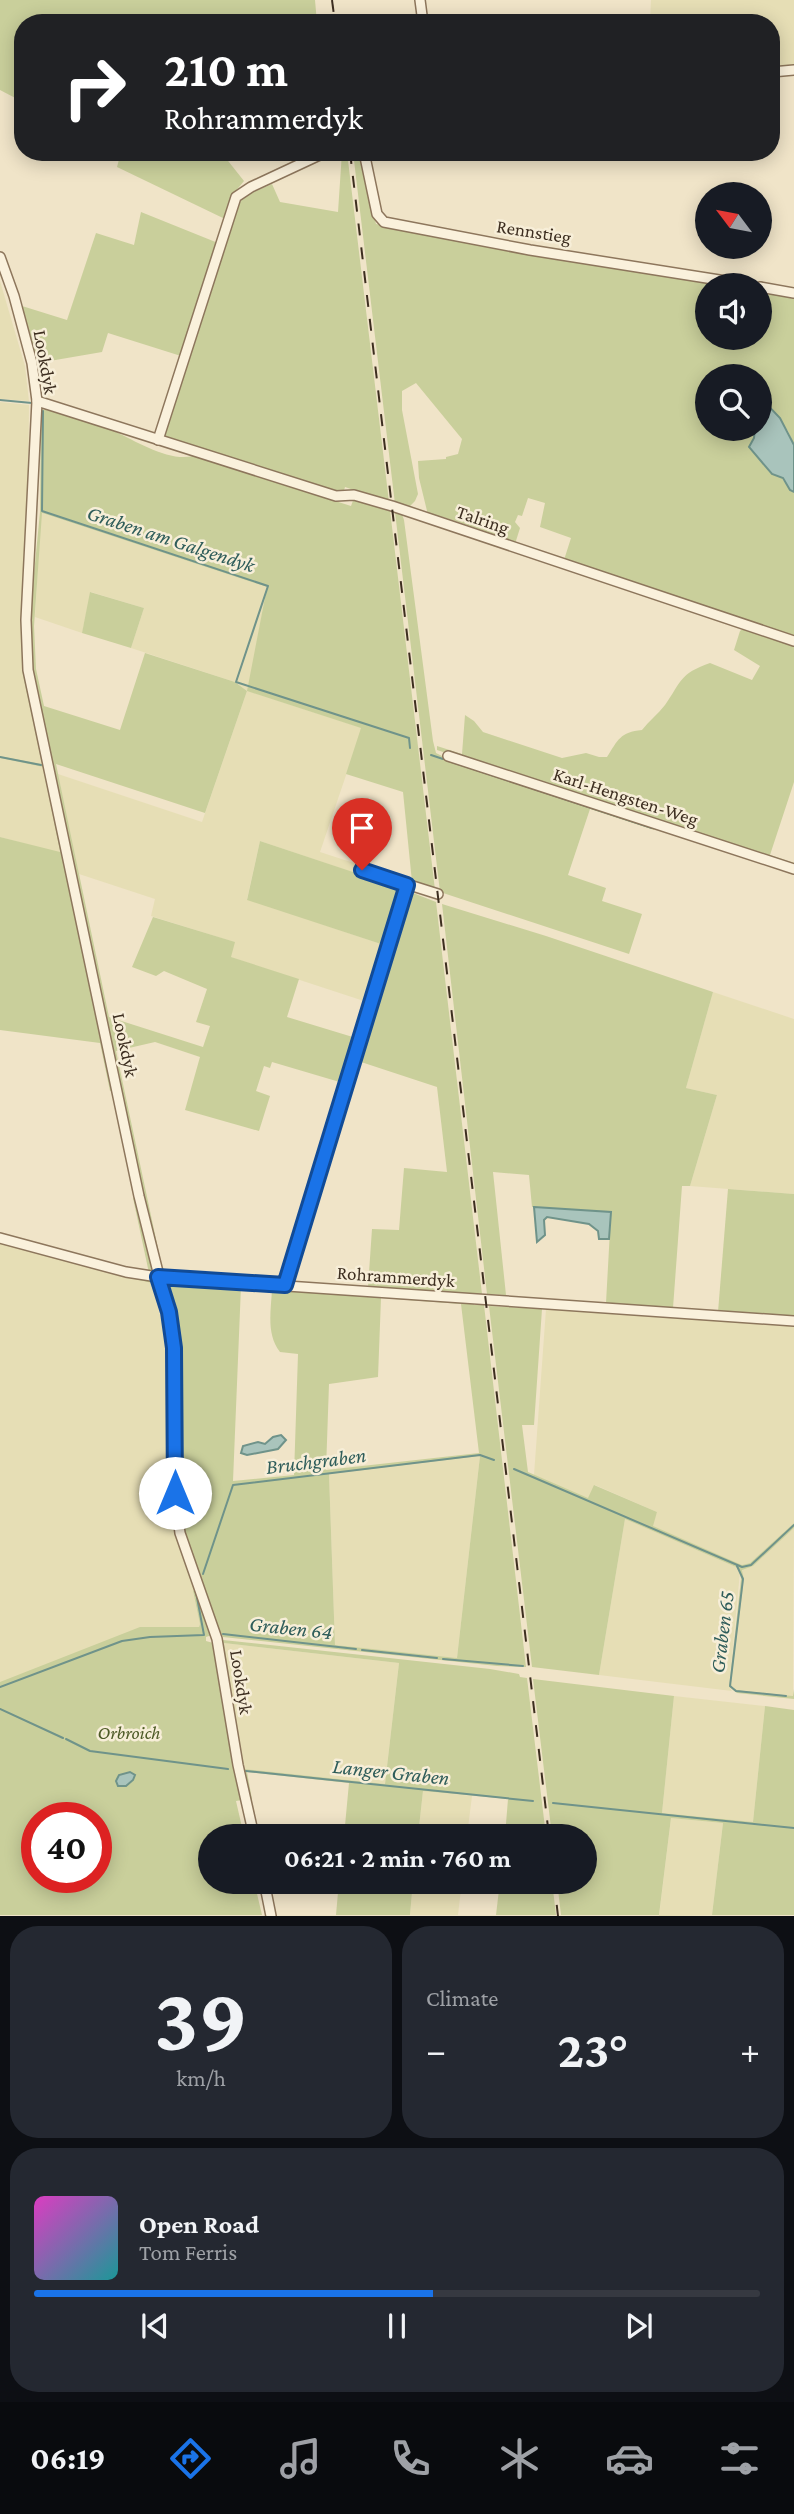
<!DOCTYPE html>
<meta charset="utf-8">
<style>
:root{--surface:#171b24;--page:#242831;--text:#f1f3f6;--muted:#9ea1a6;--line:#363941;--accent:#1a73e8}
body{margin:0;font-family:"Crimson Pro",serif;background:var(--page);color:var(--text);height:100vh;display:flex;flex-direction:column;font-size:26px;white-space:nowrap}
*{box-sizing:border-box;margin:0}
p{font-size:23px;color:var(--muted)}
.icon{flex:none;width:38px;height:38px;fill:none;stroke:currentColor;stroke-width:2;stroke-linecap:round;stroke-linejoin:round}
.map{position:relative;height:1916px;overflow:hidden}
.drawer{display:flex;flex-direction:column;gap:10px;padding:10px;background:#0d0f14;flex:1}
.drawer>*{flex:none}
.banner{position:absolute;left:14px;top:14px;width:766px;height:147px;border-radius:28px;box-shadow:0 4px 18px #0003;background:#202124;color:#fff;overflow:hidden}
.needle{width:46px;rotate:302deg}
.controls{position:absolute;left:695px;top:182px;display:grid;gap:14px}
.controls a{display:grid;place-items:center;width:77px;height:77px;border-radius:50%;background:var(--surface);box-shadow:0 4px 18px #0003;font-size:35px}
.speed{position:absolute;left:21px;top:1802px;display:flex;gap:14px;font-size:35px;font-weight:700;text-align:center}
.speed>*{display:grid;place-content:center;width:91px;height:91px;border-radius:50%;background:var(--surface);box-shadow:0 4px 18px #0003;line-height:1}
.speed .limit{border:10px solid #d22;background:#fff;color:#111}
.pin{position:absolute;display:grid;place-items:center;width:60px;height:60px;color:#fff;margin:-72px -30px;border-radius:50% 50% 50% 0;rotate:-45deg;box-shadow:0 0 7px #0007}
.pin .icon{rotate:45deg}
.me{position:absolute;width:77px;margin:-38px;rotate:0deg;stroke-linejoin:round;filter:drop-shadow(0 0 5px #0008)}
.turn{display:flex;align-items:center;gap:24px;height:147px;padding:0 35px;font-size:32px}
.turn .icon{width:91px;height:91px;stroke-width:2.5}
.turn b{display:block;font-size:49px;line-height:60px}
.big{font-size:52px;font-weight:700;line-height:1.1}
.drawer .tile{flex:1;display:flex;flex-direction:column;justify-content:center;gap:10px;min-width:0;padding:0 24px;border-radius:28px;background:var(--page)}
.drawer .dial{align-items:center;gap:0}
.dial b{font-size:91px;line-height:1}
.song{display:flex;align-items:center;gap:21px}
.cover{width:84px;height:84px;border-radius:10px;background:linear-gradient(135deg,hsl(310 70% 55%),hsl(180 70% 35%))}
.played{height:7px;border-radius:4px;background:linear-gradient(90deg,var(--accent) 55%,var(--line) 55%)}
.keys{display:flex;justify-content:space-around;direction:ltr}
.heat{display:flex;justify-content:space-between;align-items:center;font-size:38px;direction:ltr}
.drawer .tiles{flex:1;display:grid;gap:10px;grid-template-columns:1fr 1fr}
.tile:last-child{grid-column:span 2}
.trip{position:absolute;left:198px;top:1824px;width:399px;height:70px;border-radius:35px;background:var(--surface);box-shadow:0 4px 18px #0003;font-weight:700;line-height:70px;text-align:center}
.tab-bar{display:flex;height:112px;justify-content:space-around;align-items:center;background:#090b0e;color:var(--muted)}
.tab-bar .icon{width:49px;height:49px}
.tab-bar .active{color:var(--accent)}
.tab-bar b{font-size:32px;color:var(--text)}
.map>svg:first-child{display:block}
</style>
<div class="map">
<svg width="794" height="1916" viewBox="0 0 794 1916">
<rect width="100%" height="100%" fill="#f0e4c8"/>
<g fill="#e6deb5">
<path d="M651,0H794V67L772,69V23H650Z"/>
<path d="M0,281L25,366L29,401L0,399Z"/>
<path d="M0,402L29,405L28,499L21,623L22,671L42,764L0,756Z"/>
<path d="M41,513L267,587L248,691L362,728L320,852L412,882L408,891L260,841L247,899L384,945L367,1002L230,957L234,942L151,916L155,899L79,874L58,774L202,822L247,691L235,682L131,648L144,608L91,592L82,633L35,617Z"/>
<path d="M0,758L43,767L60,853L0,837Z"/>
<path d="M713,992L794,1019V1194L690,1186L717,1095L686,1088Z"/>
<path d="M0,1243L152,1282L166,1340L169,1498L174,1528L196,1590L193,1592L200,1624L198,1629L0,1685Z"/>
<path d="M546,1309L794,1326V1523L750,1563L742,1565L652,1526L657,1512L595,1485L588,1499L534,1475Z"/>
<path d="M480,1456L457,1658L335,1645L329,1474Z"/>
<path d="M625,1519L736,1567L740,1572L729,1687L732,1691L599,1675Z"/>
<path d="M794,1528L793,1696L737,1690L732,1687L731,1683L744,1579L742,1569L753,1566Z"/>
<path d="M224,1643L399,1663L385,1784L244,1769Z"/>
<path d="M674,1696L765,1706L753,1822L662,1813Z"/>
<path d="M423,1791L472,1796L467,1836H418Z"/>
<path d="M671,1818L723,1823L712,1915L659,1916Z"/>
<path d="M413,1881H462L458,1915H410Z"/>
</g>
<g fill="#c9cf9b" fill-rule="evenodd">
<path d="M0,0H315L317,23H23V102L0,90Z"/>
<path d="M121,152H221L244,181L234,193L225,219L117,167Z"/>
<path d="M342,152H347L389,502L345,487L343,494L163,437L239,204L244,196L272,184L280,202L338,212Z"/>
<path d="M353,152H359L376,224L736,285H707V338H760V289L794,295V445L788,431L760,397V376H707V429H755L754,438L790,490L794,492V636L564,560L571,538L540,527L545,503L528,498L522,516L518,515L515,522L520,528L515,544L506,538L443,517L428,515L419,478L418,461L446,459V457L458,454L462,439L416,383L402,391V410L418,494L415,501L410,506L395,504Z"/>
<path d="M141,212L218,243L181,356L108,333L102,352L38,363L22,306L67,320L96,233L134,245Z"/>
<path d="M41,409C60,412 99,424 116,432C137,442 170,462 193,456L351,506L354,498L390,510L435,890L412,882L403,792L346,774L361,728L247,691L205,813L56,764L109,1017L203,1047L210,1026L196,1022L207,989L164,971L156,976L132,967L153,917L235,942L231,957L299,979L287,1017L356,1038L343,1083L272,1062L270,1068L264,1066L256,1091L270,1096L259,1131L185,1110L200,1057L155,1042L116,1051L163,1272L283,1281L281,1282L163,1273L159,1271L31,666L30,615L40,512ZM42,513L267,587L247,691L235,682L145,653L120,730L44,706L36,669L34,626Z"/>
<path d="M395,512L402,514L404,520L433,741L436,753L444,757L655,826L654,830L590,809L568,875L606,888L602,901L642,914L629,954L440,892Z"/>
<path d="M90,592L144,608L131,648L82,633Z"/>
<path d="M21,612L25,614L24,648L114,1090L110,1091L100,1043L0,1030V837L60,852L43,767L0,758V756L42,764L22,671Z"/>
<path d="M744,628L794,645V782L770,855L794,863V867L437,750V746L462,754L465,715L474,721L483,732L562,758L586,753L599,757H607C618,740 620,732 642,730C649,721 658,714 665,705C682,681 679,674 710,663L752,680L760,666L734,650L740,631Z"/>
<path d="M260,841L401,888L384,945L247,900Z"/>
<path d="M408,891L436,902L482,1294L472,1293L473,1298L291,1281L368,1287L372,1229L399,1230L404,1168L447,1172L437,1087L358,1061Z"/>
<path d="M442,904L546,936L713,992L686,1088L717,1095L690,1186H682L673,1308L606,1303L611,1212L532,1207L529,1175L493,1172L506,1295L487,1294Z"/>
<path d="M728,1189L794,1194V1317L718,1312Z"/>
<path d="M133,1198L137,1200L152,1267L149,1273Z"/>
<path d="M0,1241L155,1281L159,1287L173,1353V1492L212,1635L206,1637V1641L213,1643L216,1653L242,1800L236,1801L244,1836H210V1881H254L262,1915H0V1682L140,1627H199L200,1624L193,1591L195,1590C184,1559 171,1529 169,1497C165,1425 176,1351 152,1283L126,1277ZM37,1818H96V1878H37Z"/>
<path d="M174,1280L473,1301L474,1305H484L526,1667L497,1666L223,1637L217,1628L190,1554L179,1506L176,1350L166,1292L169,1282ZM241,1286L272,1289C271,1311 266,1334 280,1352L298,1354L294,1475L233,1481ZM381,1298L461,1304L479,1453L326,1470L329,1384L378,1377ZM480,1456L457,1658L335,1645L329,1474Z"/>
<path d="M489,1306L542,1309L534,1425H522L528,1472L588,1498L594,1485L657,1512L653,1526L742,1565L750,1563L794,1523V1528L753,1566L742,1570L744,1579L731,1683L732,1687L737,1690L793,1696L794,1689V1699L737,1693L729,1687L741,1579L740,1572L736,1567L625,1519L599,1675L532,1667Z"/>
<path d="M223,1640L490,1669L519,1674L520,1677L527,1678L546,1836H505L508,1799L423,1791L418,1836H344L349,1783L247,1772L252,1799H248L221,1643ZM224,1643L399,1663L385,1784L244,1769Z"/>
<path d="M533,1679L674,1696L662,1813L753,1822L765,1706L794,1710V1915H712L723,1823L671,1818L659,1915H561L557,1881H584V1836H552Z"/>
<path d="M339,1881H413L410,1915H336Z"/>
<path d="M500,1881H552L556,1915H496Z"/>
</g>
<g fill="#a9c4bc" stroke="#6f938a" stroke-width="2">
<path d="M760,397L780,418L794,445V492L790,490L783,478L772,474L749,447L754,438L755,429H760Z"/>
<path d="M534,1207L611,1212L609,1239H599L598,1231L589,1224L547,1217L544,1220L545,1235L537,1242Z"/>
<path d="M281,1435L286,1440L278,1449L247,1455L241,1453L243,1446L258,1442L265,1444L273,1437Z"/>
<path d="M130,1772L135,1775L133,1780L126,1786H118L116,1781L119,1775Z"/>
</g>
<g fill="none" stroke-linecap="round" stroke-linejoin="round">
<g stroke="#6f938a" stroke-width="2">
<path d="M0,400L32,403"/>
<path d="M43,411L42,511L268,586L236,682L409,738L410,748"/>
<path d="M431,755L443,759"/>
<path d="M0,757L41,765"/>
<path d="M452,762L652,828"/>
<path d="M514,1469L742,1567L751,1565L794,1525"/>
<path d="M737,1566L743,1579L730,1686L736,1691L786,1696"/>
<path d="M203,1574L233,1485L480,1455L494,1460"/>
<path d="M223,1634L356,1649"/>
<path d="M362,1650L437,1658"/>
<path d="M443,1659L523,1666"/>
<path d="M0,1687L122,1641L150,1637L204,1635L196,1592"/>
<path d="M0,1709L63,1738"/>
<path d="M66,1739L90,1751L228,1769"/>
<path d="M246,1771L533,1801"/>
<path d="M553,1803L794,1828"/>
</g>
<defs>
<g id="minor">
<path d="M420,0L423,23"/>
<path d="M772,72L794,70"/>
<path d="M364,152L377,214L384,222L530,250L751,285"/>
<path d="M0,257L14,296L32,363L37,401L26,620L28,670L139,1196L168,1312L174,1348L175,1493L180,1533L217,1639L238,1765L254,1836"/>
<path d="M760,287L794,293"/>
<path d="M37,401L336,496L354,495L392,506L794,641"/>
<path d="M158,440L236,197L251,187L326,152"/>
<path d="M448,756L794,869"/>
<path d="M362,870L438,894"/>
<path d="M0,1238L126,1272L158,1277L794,1321"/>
<path d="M285,1285L407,885"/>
<path d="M264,1881L271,1916"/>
</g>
</defs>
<use href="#minor" stroke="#8d765c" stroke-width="12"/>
<use href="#minor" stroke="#faf1dc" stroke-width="9"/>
<g stroke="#3d2e20" stroke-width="2" stroke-dasharray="12 12" stroke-linecap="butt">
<path d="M332,0L335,23"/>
<path d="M350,152L549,1836"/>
<path d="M554,1881L558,1916"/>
</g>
</g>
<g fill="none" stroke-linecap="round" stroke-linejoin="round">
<defs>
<path id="route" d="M175,1493L174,1348L169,1312L158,1277L285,1285L407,885L362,870"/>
</defs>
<use href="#route" stroke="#114b97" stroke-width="18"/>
<use href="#route" stroke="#1a73e8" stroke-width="12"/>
</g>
<g text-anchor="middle" stroke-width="5" stroke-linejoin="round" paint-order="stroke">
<g font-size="19" fill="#3d2e20" stroke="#f7eed8">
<text transform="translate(534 231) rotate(9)" y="7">Rennstieg</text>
<text transform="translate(46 362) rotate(80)" y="7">Lookdyk</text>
<text transform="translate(483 519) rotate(19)" y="7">Talring</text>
<text transform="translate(626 796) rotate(18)" y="7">Karl-Hengsten-Weg</text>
<text transform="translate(126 1045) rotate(78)" y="7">Lookdyk</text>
<text transform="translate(396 1276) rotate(4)" y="7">Rohrammerdyk</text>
<text transform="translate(242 1682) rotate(81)" y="7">Lookdyk</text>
</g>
<g font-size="19" font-style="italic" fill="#4d5a26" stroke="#f7eed8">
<text x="129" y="1739">Orbroich</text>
</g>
<g font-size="21" font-style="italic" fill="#2f5d5a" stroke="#f7eed8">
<text transform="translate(171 539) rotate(18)" y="7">Graben am Galgendyk</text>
<text transform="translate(316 1461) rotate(-7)" y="7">Bruchgraben</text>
<text transform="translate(291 1628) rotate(6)" y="7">Graben 64</text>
<text transform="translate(722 1632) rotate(-83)" y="7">Graben 65</text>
<text transform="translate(391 1772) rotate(6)" y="7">Langer Graben</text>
</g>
</g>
</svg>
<div class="controls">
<a><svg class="needle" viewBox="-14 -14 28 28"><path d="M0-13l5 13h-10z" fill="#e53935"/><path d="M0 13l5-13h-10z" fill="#9ea1a6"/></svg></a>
<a><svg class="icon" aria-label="sound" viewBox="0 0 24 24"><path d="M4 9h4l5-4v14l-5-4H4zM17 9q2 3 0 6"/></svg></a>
<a><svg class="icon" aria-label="search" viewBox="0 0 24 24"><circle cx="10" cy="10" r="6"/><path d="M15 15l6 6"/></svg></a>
</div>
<div class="speed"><div class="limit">40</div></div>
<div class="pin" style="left:362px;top:870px;background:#d93025"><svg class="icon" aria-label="arrive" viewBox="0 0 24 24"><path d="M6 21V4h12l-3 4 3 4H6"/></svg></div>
<svg class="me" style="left:175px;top:1493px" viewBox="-20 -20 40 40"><circle r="19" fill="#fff"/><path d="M0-13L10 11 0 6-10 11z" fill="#1a73e8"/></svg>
<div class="trip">06:21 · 2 min · 760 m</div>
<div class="banner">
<div class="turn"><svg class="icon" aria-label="right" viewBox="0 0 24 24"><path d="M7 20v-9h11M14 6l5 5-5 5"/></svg><div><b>210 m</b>Rohrammerdyk</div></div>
</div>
</div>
<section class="drawer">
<div class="tiles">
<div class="tile dial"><b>39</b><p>km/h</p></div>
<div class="tile"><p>Climate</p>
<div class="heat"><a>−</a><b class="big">23°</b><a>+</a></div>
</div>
<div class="tile">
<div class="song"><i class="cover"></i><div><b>Open Road</b><p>Tom Ferris</p></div></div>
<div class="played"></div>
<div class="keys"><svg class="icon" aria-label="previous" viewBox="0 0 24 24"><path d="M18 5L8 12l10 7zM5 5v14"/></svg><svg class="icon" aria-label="pause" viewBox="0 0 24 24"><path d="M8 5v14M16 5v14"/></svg><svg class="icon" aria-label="next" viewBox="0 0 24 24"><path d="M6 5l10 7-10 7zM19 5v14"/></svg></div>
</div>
</div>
</section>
<nav class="tab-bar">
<b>06:19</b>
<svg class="icon active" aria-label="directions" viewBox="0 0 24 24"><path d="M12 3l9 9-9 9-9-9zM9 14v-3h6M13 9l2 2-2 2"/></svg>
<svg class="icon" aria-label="music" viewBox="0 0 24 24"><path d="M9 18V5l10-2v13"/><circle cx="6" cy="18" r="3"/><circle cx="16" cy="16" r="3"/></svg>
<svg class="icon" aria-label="phone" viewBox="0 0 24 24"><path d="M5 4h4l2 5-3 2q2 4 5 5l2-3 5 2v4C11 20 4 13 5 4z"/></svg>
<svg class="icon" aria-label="climate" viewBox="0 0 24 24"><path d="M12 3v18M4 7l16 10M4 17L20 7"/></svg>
<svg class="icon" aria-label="car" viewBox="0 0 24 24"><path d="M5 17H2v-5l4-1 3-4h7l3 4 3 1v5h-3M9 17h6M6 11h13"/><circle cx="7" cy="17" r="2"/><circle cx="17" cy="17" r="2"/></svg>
<svg class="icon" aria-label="filters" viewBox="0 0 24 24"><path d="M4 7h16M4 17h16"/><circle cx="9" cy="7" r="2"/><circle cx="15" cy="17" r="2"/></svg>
</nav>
